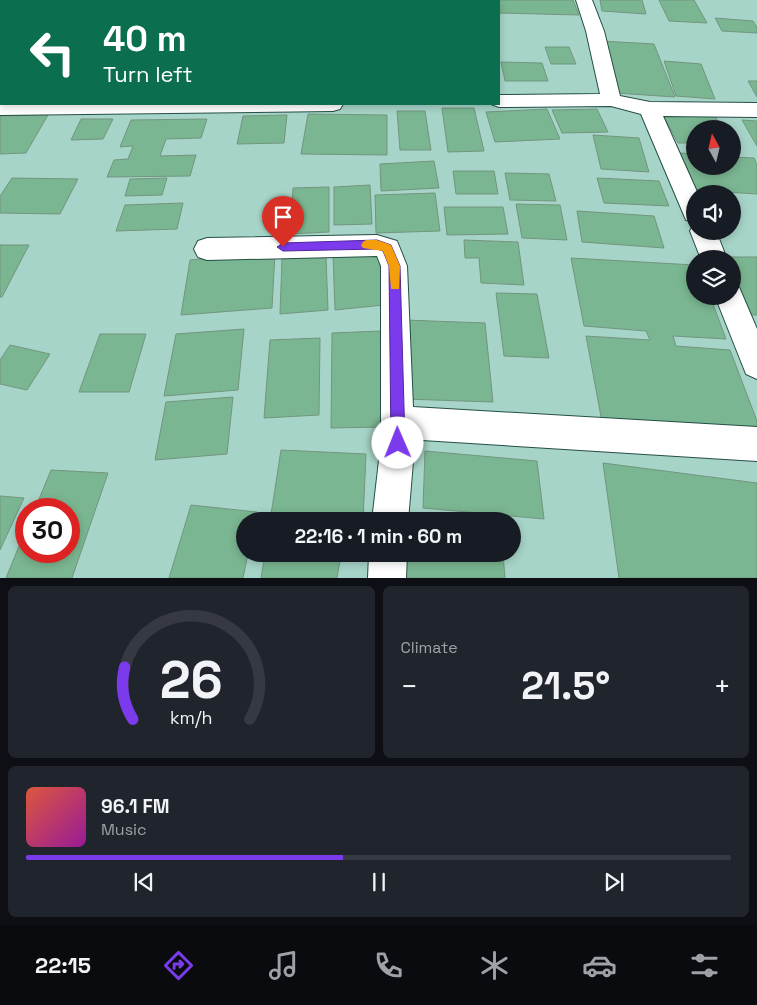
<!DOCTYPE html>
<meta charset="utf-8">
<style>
:root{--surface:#171b24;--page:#20242c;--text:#f1f3f6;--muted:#9ea1a6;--line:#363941;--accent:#7c3aed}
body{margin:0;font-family:"Space Grotesk",sans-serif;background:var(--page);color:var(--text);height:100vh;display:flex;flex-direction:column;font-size:19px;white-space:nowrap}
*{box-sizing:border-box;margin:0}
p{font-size:16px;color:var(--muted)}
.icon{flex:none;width:28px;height:28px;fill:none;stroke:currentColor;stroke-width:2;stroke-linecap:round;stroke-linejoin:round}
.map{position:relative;height:578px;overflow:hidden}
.details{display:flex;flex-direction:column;gap:8px;padding:8px;background:#0d0f14;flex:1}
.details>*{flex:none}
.banner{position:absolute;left:0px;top:0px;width:500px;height:105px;box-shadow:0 2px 8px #0003;background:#0b6e4f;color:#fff;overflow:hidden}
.needle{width:32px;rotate:352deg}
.controls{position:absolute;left:686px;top:120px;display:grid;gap:10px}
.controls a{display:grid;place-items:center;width:55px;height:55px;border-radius:50%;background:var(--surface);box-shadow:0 2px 8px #0003;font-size:25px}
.speed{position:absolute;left:15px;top:498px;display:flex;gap:10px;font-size:25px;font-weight:700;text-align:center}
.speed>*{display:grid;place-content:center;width:65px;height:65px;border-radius:50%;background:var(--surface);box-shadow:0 2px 8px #0003;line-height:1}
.speed .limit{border:8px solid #d22;background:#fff;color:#111}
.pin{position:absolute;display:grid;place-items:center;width:42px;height:42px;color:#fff;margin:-51px -21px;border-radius:50% 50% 50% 0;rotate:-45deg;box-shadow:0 0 5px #0007}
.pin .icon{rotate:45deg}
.me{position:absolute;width:55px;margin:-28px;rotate:359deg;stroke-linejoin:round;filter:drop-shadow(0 0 4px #0008)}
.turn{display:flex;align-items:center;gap:18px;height:105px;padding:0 20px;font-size:22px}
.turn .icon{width:65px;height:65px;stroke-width:2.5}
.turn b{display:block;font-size:35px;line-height:42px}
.big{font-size:38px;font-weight:700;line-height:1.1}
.details .tile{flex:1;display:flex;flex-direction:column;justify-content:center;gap:8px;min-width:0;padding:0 18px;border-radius:8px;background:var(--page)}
.details .dial{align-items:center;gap:0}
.dial svg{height:130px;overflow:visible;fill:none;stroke:var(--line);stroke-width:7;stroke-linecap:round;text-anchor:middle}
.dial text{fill:var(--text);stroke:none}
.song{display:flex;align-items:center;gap:15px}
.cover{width:60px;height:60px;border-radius:8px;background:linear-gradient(135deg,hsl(10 70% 55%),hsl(300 70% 35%))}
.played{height:5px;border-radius:2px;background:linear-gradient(90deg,var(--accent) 45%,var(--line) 45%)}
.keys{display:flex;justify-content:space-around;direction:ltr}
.heat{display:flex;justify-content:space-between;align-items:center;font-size:28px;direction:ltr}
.details .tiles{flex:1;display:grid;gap:8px;grid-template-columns:1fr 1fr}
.tile:last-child{grid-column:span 2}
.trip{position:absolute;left:236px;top:512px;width:285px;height:50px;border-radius:25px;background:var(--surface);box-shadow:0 2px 8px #0003;font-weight:700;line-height:50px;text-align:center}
.menu{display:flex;height:80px;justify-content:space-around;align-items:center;background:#090b0e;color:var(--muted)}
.menu .icon{width:35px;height:35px}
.menu .on{color:var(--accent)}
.menu b{font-size:22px;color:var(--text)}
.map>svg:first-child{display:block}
</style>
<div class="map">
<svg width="757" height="578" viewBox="0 0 757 578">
<rect width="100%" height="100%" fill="#a7d4c8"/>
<g fill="#7ab691" stroke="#73957f">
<path d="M119,0H177L118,1Z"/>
<path d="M279,0H420L279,1Z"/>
<path d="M478,0H573L579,15L499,13V1Z"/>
<path d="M600,0H642L646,14L602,11Z"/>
<path d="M659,0H694L707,23L669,21Z"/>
<path d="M715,18L753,21L757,27V33L722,31Z"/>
<path d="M601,41L654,44L675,97L615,93Z"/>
<path d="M545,47H569L576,64H551Z"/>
<path d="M664,61L701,64L715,99L676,96Z"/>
<path d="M501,62L542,63L548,81H505Z"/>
<path d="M748,81H757V97Z"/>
<path d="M442,108H474L484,151L448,152Z"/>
<path d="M547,109L560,139L495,142L486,112Z"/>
<path d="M597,109L608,132L562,133L552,110Z"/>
<path d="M397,111H425L431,150H400Z"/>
<path d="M308,114L387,115V155L301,154Z"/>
<path d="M48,115L26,153L0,154V116Z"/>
<path d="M287,115L284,143L237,144L243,116Z"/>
<path d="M663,115H714L723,129H695V143H678Z"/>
<path d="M81,119H113L103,139L71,140Z"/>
<path d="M207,119L201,138L166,139L160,156L196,155L190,176L107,177L114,160L128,159L133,146L120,147L131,120Z"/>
<path d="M742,120L757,121V146Z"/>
<path d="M593,135L639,138L649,172L601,169Z"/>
<path d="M680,153L695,154V166H732V157L754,158L757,165V194L695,190Z"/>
<path d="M434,161L439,188L381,191L380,164Z"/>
<path d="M453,171H494L498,194H456Z"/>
<path d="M505,173L549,174L556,201L510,200Z"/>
<path d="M12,178L78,179L60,214L0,213V196Z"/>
<path d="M167,178L162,195L125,196L130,179Z"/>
<path d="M597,178L659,181L669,206L604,203Z"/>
<path d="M370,185L372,224L334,225V187Z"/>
<path d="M329,187V232L290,234L293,188Z"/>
<path d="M435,193L440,231L376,233L375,195Z"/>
<path d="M183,203L177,229L116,231L125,205Z"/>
<path d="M516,204L560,205L567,240L522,238Z"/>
<path d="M444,207H503L508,234L447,235Z"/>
<path d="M577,211L654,216L664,248L582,242Z"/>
<path d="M464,240L518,242L524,285L481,283L479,258H465Z"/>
<path d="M0,245H29L2,297H0Z"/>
<path d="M379,252L384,305L335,310L333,255Z"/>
<path d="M275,253L272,308L181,315L190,260Z"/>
<path d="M326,256L328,310L280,314L282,259Z"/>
<path d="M723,257H757V315H752L732,276V259Z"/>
<path d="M571,258L695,265V296H710L726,339L673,336L676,346L730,350L757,421V433L602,422L586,336L650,340L646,331L584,326Z"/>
<path d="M496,293L537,294L549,358L504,356Z"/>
<path d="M405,320L485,323L493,402L404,399Z"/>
<path d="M244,329L238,390L164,396L176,334Z"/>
<path d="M380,331L385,427L331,428L332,333Z"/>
<path d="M100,334H146L129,392H79Z"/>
<path d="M320,338L319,415L264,418L270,340Z"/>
<path d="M10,345L50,354L27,390L0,384V360Z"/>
<path d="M233,397L227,454L155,460L166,402Z"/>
<path d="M281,450L366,454L363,521H270Z"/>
<path d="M425,451L537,461L544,519L423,508Z"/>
<path d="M603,463L757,483V578H619Z"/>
<path d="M51,470L108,473L72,578H6L26,529V551H69V509H35Z"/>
<path d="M0,496L24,498L0,550Z"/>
<path d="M191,505L257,512L255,521H245V554H248L243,578H169Z"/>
<path d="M265,554L341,555L337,578H261Z"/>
<path d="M403,554H503L505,578H402Z"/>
</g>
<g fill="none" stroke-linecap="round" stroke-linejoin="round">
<defs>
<g id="minor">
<path d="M236,0H269L235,1Z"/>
<path d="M576,0H592L604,31L620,96L650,102L757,103V117L663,116L698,194H695V222L686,220L683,213L641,114L611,106L499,107L491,104H499V95L600,94L586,31Z"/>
<path d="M0,101L1,104H343L340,109L333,111L0,115Z"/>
<path d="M694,224L695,231H716L727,259H701L690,231Z"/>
<path d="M377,235L397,241L407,266L413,407L757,427V461L422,440L414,450L408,521H372L381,443V266L377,256L207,260L198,257L194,249L198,241L207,238Z"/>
<path d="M732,285L739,287L757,329V379L746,374L715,296H732Z"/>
<path d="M369,554H407L406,578H368Z"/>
</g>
</defs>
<use href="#minor" stroke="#254f45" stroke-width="2"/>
<use href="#minor" fill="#fff" fill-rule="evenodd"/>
</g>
<path fill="#7c3aed" stroke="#51269a" d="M377,240L391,245L400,266L405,443L403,448L398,450L393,448L391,443L389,266L383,251L377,249L283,251L277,247L283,243Z"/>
<path fill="#f59e0b" d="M366,240H377L391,245L400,266L399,289H391L389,266L383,251L363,248L361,245L363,242Z"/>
</svg>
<div class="controls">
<a><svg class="needle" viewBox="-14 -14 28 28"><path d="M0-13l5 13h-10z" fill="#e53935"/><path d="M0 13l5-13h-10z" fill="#9ea1a6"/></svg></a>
<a><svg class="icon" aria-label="sound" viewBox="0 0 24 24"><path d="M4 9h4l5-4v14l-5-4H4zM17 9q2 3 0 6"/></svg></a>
<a><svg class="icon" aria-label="layers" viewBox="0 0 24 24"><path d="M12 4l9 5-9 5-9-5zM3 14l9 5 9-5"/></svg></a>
</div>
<div class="speed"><div class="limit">30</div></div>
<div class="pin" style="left:283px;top:247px;background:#d93025"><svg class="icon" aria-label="arrive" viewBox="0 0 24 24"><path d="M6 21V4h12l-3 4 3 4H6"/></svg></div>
<svg class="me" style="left:398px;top:443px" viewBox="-20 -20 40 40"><circle r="19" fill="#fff"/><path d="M0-13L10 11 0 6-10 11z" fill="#7c3aed"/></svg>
<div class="trip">22:16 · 1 min · 60 m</div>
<div class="banner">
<div class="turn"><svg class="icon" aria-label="left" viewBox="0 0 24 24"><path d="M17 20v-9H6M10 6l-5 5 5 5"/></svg><div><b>40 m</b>Turn left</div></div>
</div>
</div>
<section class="details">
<div class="tiles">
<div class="tile dial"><svg viewBox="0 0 100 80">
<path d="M14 69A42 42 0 1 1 86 69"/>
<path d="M14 69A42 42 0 0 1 9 37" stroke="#7c3aed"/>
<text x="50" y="56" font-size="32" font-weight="700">26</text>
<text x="50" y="72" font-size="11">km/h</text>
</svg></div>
<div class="tile"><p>Climate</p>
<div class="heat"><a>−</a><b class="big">21.5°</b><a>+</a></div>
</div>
<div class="tile">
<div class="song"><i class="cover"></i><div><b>96.1 FM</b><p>Music</p></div></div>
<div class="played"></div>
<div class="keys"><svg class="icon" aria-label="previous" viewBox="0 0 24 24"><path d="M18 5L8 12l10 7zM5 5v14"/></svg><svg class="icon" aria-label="pause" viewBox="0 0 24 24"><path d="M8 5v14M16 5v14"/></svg><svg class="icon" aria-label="next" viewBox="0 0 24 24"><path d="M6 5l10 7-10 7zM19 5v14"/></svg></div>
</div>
</div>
</section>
<nav class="menu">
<b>22:15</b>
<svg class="icon on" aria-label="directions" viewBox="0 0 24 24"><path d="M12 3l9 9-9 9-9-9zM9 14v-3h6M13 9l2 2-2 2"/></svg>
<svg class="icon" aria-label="music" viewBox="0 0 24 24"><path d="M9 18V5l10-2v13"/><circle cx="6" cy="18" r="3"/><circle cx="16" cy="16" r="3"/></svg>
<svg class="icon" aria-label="phone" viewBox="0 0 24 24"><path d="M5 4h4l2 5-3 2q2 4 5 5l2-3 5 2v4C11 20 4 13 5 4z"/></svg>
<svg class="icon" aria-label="climate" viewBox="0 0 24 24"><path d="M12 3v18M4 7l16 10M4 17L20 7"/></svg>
<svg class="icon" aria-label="car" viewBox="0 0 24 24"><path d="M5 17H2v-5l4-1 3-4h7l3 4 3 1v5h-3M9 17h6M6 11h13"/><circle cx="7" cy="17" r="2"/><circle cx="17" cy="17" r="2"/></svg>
<svg class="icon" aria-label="filters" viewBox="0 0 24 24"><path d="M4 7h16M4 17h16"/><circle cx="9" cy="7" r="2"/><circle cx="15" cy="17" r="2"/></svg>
</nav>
